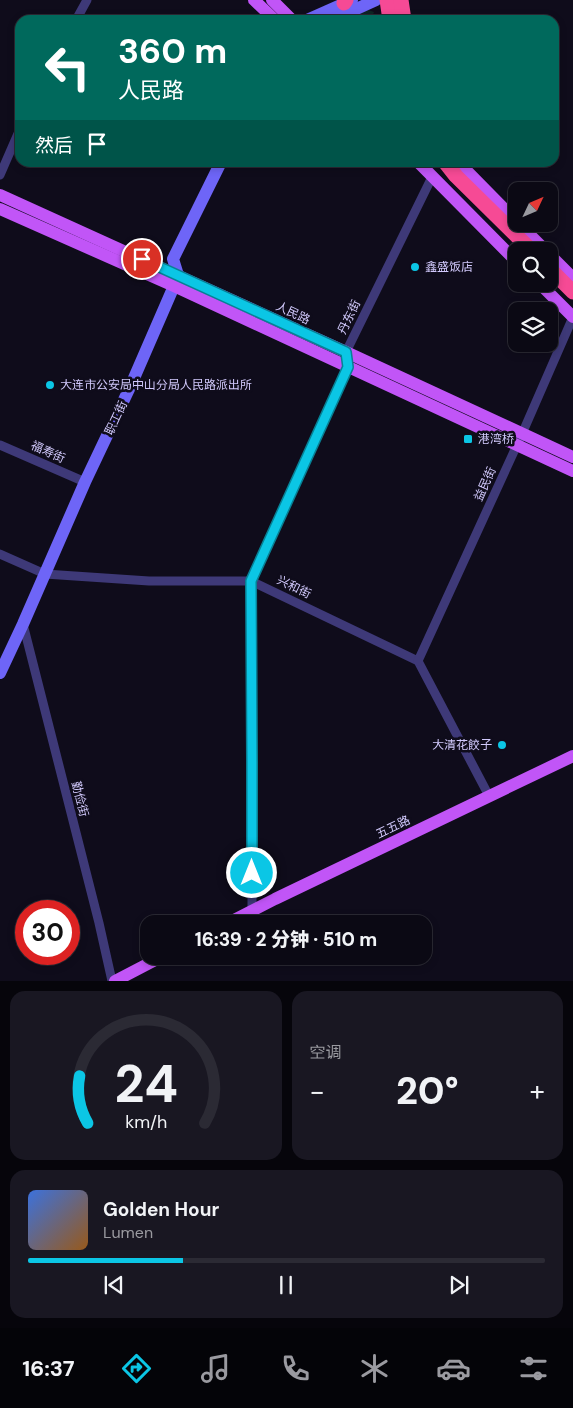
<!DOCTYPE html>
<html lang="zh">
<meta charset="utf-8">
<style>
:root{--surface:#0b0914;--page:#191722;--text:#f1f3f6;--muted:#9a9aa0;--line:#2b2a34;--accent:#0bc6e5}
body{margin:0;font-family:"DM Sans","Noto Sans SC",sans-serif;background:var(--page);color:var(--text);height:100vh;display:flex;flex-direction:column;font-size:19px;white-space:nowrap}
*{box-sizing:border-box;margin:0}
p{font-size:16px;color:var(--muted)}
.icon{flex:none;width:28px;height:28px;fill:none;stroke:currentColor;stroke-width:2;stroke-linecap:round;stroke-linejoin:round}
.map{position:relative;height:981px;overflow:hidden}
.panel{display:flex;flex-direction:column;gap:10px;padding:10px;background:#06050b;flex:1}
.panel>*{flex:none}
.banner{position:absolute;left:15px;top:15px;width:544px;height:152px;border-radius:15px;box-shadow:0 2px 8px #0003,0 0 0 1px var(--line);background:#00695c;color:#fff;overflow:hidden}
.needle{width:32px;rotate:46deg}
.fabs{position:absolute;left:508px;top:182px;display:grid;gap:10px}
.fabs a{display:grid;place-items:center;width:50px;height:50px;border-radius:10px;background:var(--surface);box-shadow:0 2px 8px #0003,0 0 0 1px var(--line);font-size:25px}
.speed{position:absolute;left:15px;top:900px;display:flex;gap:10px;font-size:25px;font-weight:700;text-align:center}
.speed>*{display:grid;place-content:center;width:65px;height:65px;border-radius:50%;background:var(--surface);box-shadow:0 2px 8px #0003,0 0 0 1px var(--line);line-height:1}
.speed .limit{border:8px solid #d22;background:#fff;color:#111}
.pin{position:absolute;display:grid;place-items:center;width:42px;height:42px;color:#fff;margin:-21px;border:2px solid #fff;border-radius:50%;box-shadow:0 1px 5px #0007}
.me{position:absolute;width:55px;margin:-28px;rotate:0deg;stroke-linejoin:round;filter:drop-shadow(0 0 4px #0008)}
.turn{display:flex;align-items:center;gap:18px;height:105px;padding:0 20px;font-size:22px}
.turn .icon{width:65px;height:65px;stroke-width:2.5}
.turn b{display:block;font-size:35px;line-height:42px}
.then{display:flex;align-items:center;height:48px;padding:0 20px;background:#0003;gap:10px;font-size:19px}
.big{font-size:38px;font-weight:800;line-height:1.1}
.panel .card{flex:1;display:flex;flex-direction:column;justify-content:center;gap:8px;min-width:0;padding:0 18px;border-radius:15px;background:var(--page)}
.panel .dial{align-items:center;gap:0}
.dial svg{height:130px;overflow:visible;fill:none;stroke:var(--line);stroke-width:7;stroke-linecap:round;text-anchor:middle}
.dial text{fill:var(--text);stroke:none}
.song{display:flex;align-items:center;gap:15px}
.cover{width:60px;height:60px;border-radius:8px;background:linear-gradient(135deg,hsl(220 70% 55%),hsl(30 70% 35%))}
.played{height:5px;border-radius:2px;background:linear-gradient(90deg,var(--accent) 30%,var(--line) 30%)}
.keys{display:flex;justify-content:space-around;direction:ltr}
.heat{display:flex;justify-content:space-between;align-items:center;font-size:28px;direction:ltr}
.panel .tiles{flex:1;display:grid;gap:10px;grid-template-columns:1fr 1fr}
.card:last-child{grid-column:span 2}
.trip{position:absolute;left:140px;top:915px;width:292px;height:50px;border-radius:15px;background:var(--surface);box-shadow:0 2px 8px #0003,0 0 0 1px var(--line);font-weight:800;line-height:50px;text-align:center}
.tab-bar{display:flex;height:80px;justify-content:space-around;align-items:center;background:#040408;color:var(--muted)}
.tab-bar .icon{width:35px;height:35px}
.tab-bar .current{color:var(--accent)}
.tab-bar b{font-size:22px;color:var(--text)}
.map>svg:first-child{display:block}
</style>
<div class="map">
<svg width="573" height="981" viewBox="0 0 573 981">
<rect width="100%" height="100%" fill="#0f0c1b"/>
<path fill="#0f2425" d="M368,10L374,12L371,20H342Z"/>
<g fill="none" stroke-linecap="round" stroke-linejoin="round">
<g stroke="#3e3978" stroke-width="9">
<path d="M76,20L87,0"/>
<path d="M0,175L20,129"/>
<path d="M0,445L85,482"/>
<path d="M0,554L45,574L149,581H251L418,661L489,796"/>
<path d="M23,624L99,923L112,981"/>
<path d="M418,661L522,434L573,317"/>
<path d="M252,910V762L251,581L348,367L346,352L432,177"/>
</g>
<g stroke="#6e65f7" stroke-width="12">
<path d="M307,20L352,0"/>
<path d="M332,20L376,0"/>
<path d="M0,673L23,624L85,482L131,385L174,286L178,275L173,259L221,162"/>
</g>
<g stroke="#c155f7" stroke-width="12">
<path d="M254,0L275,20"/>
<path d="M272,0L292,20"/>
<path d="M418,162L516,261"/>
<path d="M458,162L516,221"/>
<path d="M0,195L346,352L573,457"/>
<path d="M0,209L174,286L573,471"/>
<path d="M519,224L546,251"/>
<path d="M549,254L573,278"/>
<path d="M540,284L573,317"/>
<path d="M226,924L275,899L573,756"/>
<path d="M115,981L163,956"/>
</g>
<g stroke="#f64a95" stroke-width="15">
<path d="M387,0L390,20"/>
<path d="M401,0L404,20"/>
<path d="M344,3L346,0"/>
<path d="M445,162L456,176L532,251"/>
<path d="M549,268L573,292"/>
</g>
</g>
<g fill="none" stroke-linecap="round" stroke-linejoin="round">
<defs>
<path id="route" d="M142,259L346,352L348,367L251,581L252,762V873"/>
</defs>
<use href="#route" stroke="#078195" stroke-width="12"/>
<use href="#route" stroke="#0bc6e5" stroke-width="9"/>
</g>
<g fill="#0bc6e5" stroke="#0f0c1b" stroke-width="2">
<circle cx="415" cy="267" r="5"/>
<circle cx="50" cy="385" r="5"/>
<rect x="463" y="434" width="10" height="10" rx="2.5"/>
<circle cx="502" cy="745" r="5"/>
</g>
<g text-anchor="middle" stroke-width="5" stroke-linejoin="round" paint-order="stroke">
<g font-size="12" fill="#d1c9fc" stroke="#0f0c1b" text-anchor="start">
<text x="425" y="271">鑫盛饭店</text>
<text x="60" y="389">大连市公安局中山分局人民路派出所</text>
<text x="478" y="443">港湾桥</text>
<text x="492" y="749" text-anchor="end">大清花餃子</text>
</g>
<g font-size="12" fill="#d1c9fc" stroke="#0f0c1b">
<text transform="translate(293 313) rotate(25)" y="4">人民路</text>
<text transform="translate(349 317) rotate(-64)" y="4">丹东街</text>
<text transform="translate(116 418) rotate(-65)" y="4">职工街</text>
<text transform="translate(48 452) rotate(24)" y="4">福寿街</text>
<text transform="translate(485 484) rotate(-66)" y="4">益民街</text>
<text transform="translate(294 587) rotate(26)" y="4">兴和街</text>
<text transform="translate(80 799) rotate(76)" y="4">勤俭街</text>
<text transform="translate(393 827) rotate(-26)" y="4">五五路</text>
</g>
</g>
</svg>
<div class="fabs">
<a><svg class="needle" viewBox="-14 -14 28 28"><path d="M0-13l5 13h-10z" fill="#e53935"/><path d="M0 13l5-13h-10z" fill="#9a9aa0"/></svg></a>
<a><svg class="icon" aria-label="search" viewBox="0 0 24 24"><circle cx="10" cy="10" r="6"/><path d="M15 15l6 6"/></svg></a>
<a><svg class="icon" aria-label="layers" viewBox="0 0 24 24"><path d="M12 4l9 5-9 5-9-5zM3 14l9 5 9-5"/></svg></a>
</div>
<div class="speed"><div class="limit">30</div></div>
<div class="pin" style="left:142px;top:259px;background:#d93025"><svg class="icon" aria-label="arrive" viewBox="0 0 24 24"><path d="M6 21V4h12l-3 4 3 4H6"/></svg></div>
<svg class="me" style="left:252px;top:873px" viewBox="-20 -20 40 40"><circle r="17" fill="#0bc6e5" stroke="#fff" stroke-width="3"/><path d="M0-11L8 9 0 5-8 9z" fill="#fff"/></svg>
<div class="trip">16:39 · 2 分钟 · 510 m</div>
<div class="banner">
<div class="turn"><svg class="icon" aria-label="left" viewBox="0 0 24 24"><path d="M17 20v-9H6M10 6l-5 5 5 5"/></svg><div><b>360 m</b>人民路</div></div>
<div class="then">然后<svg class="icon" aria-label="arrive" viewBox="0 0 24 24"><path d="M6 21V4h12l-3 4 3 4H6"/></svg></div>
</div>
</div>
<section class="panel">
<div class="tiles">
<div class="card dial"><svg viewBox="0 0 100 80">
<path d="M14 69A42 42 0 1 1 86 69"/>
<path d="M14 69A42 42 0 0 1 9 40" stroke="#0bc6e5"/>
<text x="50" y="56" font-size="32" font-weight="700">24</text>
<text x="50" y="72" font-size="11">km/h</text>
</svg></div>
<div class="card"><p>空调</p>
<div class="heat"><a>−</a><b class="big">20°</b><a>+</a></div>
</div>
<div class="card">
<div class="song"><i class="cover"></i><div><b>Golden Hour</b><p>Lumen</p></div></div>
<div class="played"></div>
<div class="keys"><svg class="icon" aria-label="previous" viewBox="0 0 24 24"><path d="M18 5L8 12l10 7zM5 5v14"/></svg><svg class="icon" aria-label="pause" viewBox="0 0 24 24"><path d="M8 5v14M16 5v14"/></svg><svg class="icon" aria-label="next" viewBox="0 0 24 24"><path d="M6 5l10 7-10 7zM19 5v14"/></svg></div>
</div>
</div>
</section>
<nav class="tab-bar">
<b>16:37</b>
<svg class="icon current" aria-label="directions" viewBox="0 0 24 24"><path d="M12 3l9 9-9 9-9-9zM9 14v-3h6M13 9l2 2-2 2"/></svg>
<svg class="icon" aria-label="music" viewBox="0 0 24 24"><path d="M9 18V5l10-2v13"/><circle cx="6" cy="18" r="3"/><circle cx="16" cy="16" r="3"/></svg>
<svg class="icon" aria-label="phone" viewBox="0 0 24 24"><path d="M5 4h4l2 5-3 2q2 4 5 5l2-3 5 2v4C11 20 4 13 5 4z"/></svg>
<svg class="icon" aria-label="climate" viewBox="0 0 24 24"><path d="M12 3v18M4 7l16 10M4 17L20 7"/></svg>
<svg class="icon" aria-label="car" viewBox="0 0 24 24"><path d="M5 17H2v-5l4-1 3-4h7l3 4 3 1v5h-3M9 17h6M6 11h13"/><circle cx="7" cy="17" r="2"/><circle cx="17" cy="17" r="2"/></svg>
<svg class="icon" aria-label="filters" viewBox="0 0 24 24"><path d="M4 7h16M4 17h16"/><circle cx="9" cy="7" r="2"/><circle cx="15" cy="17" r="2"/></svg>
</nav>
